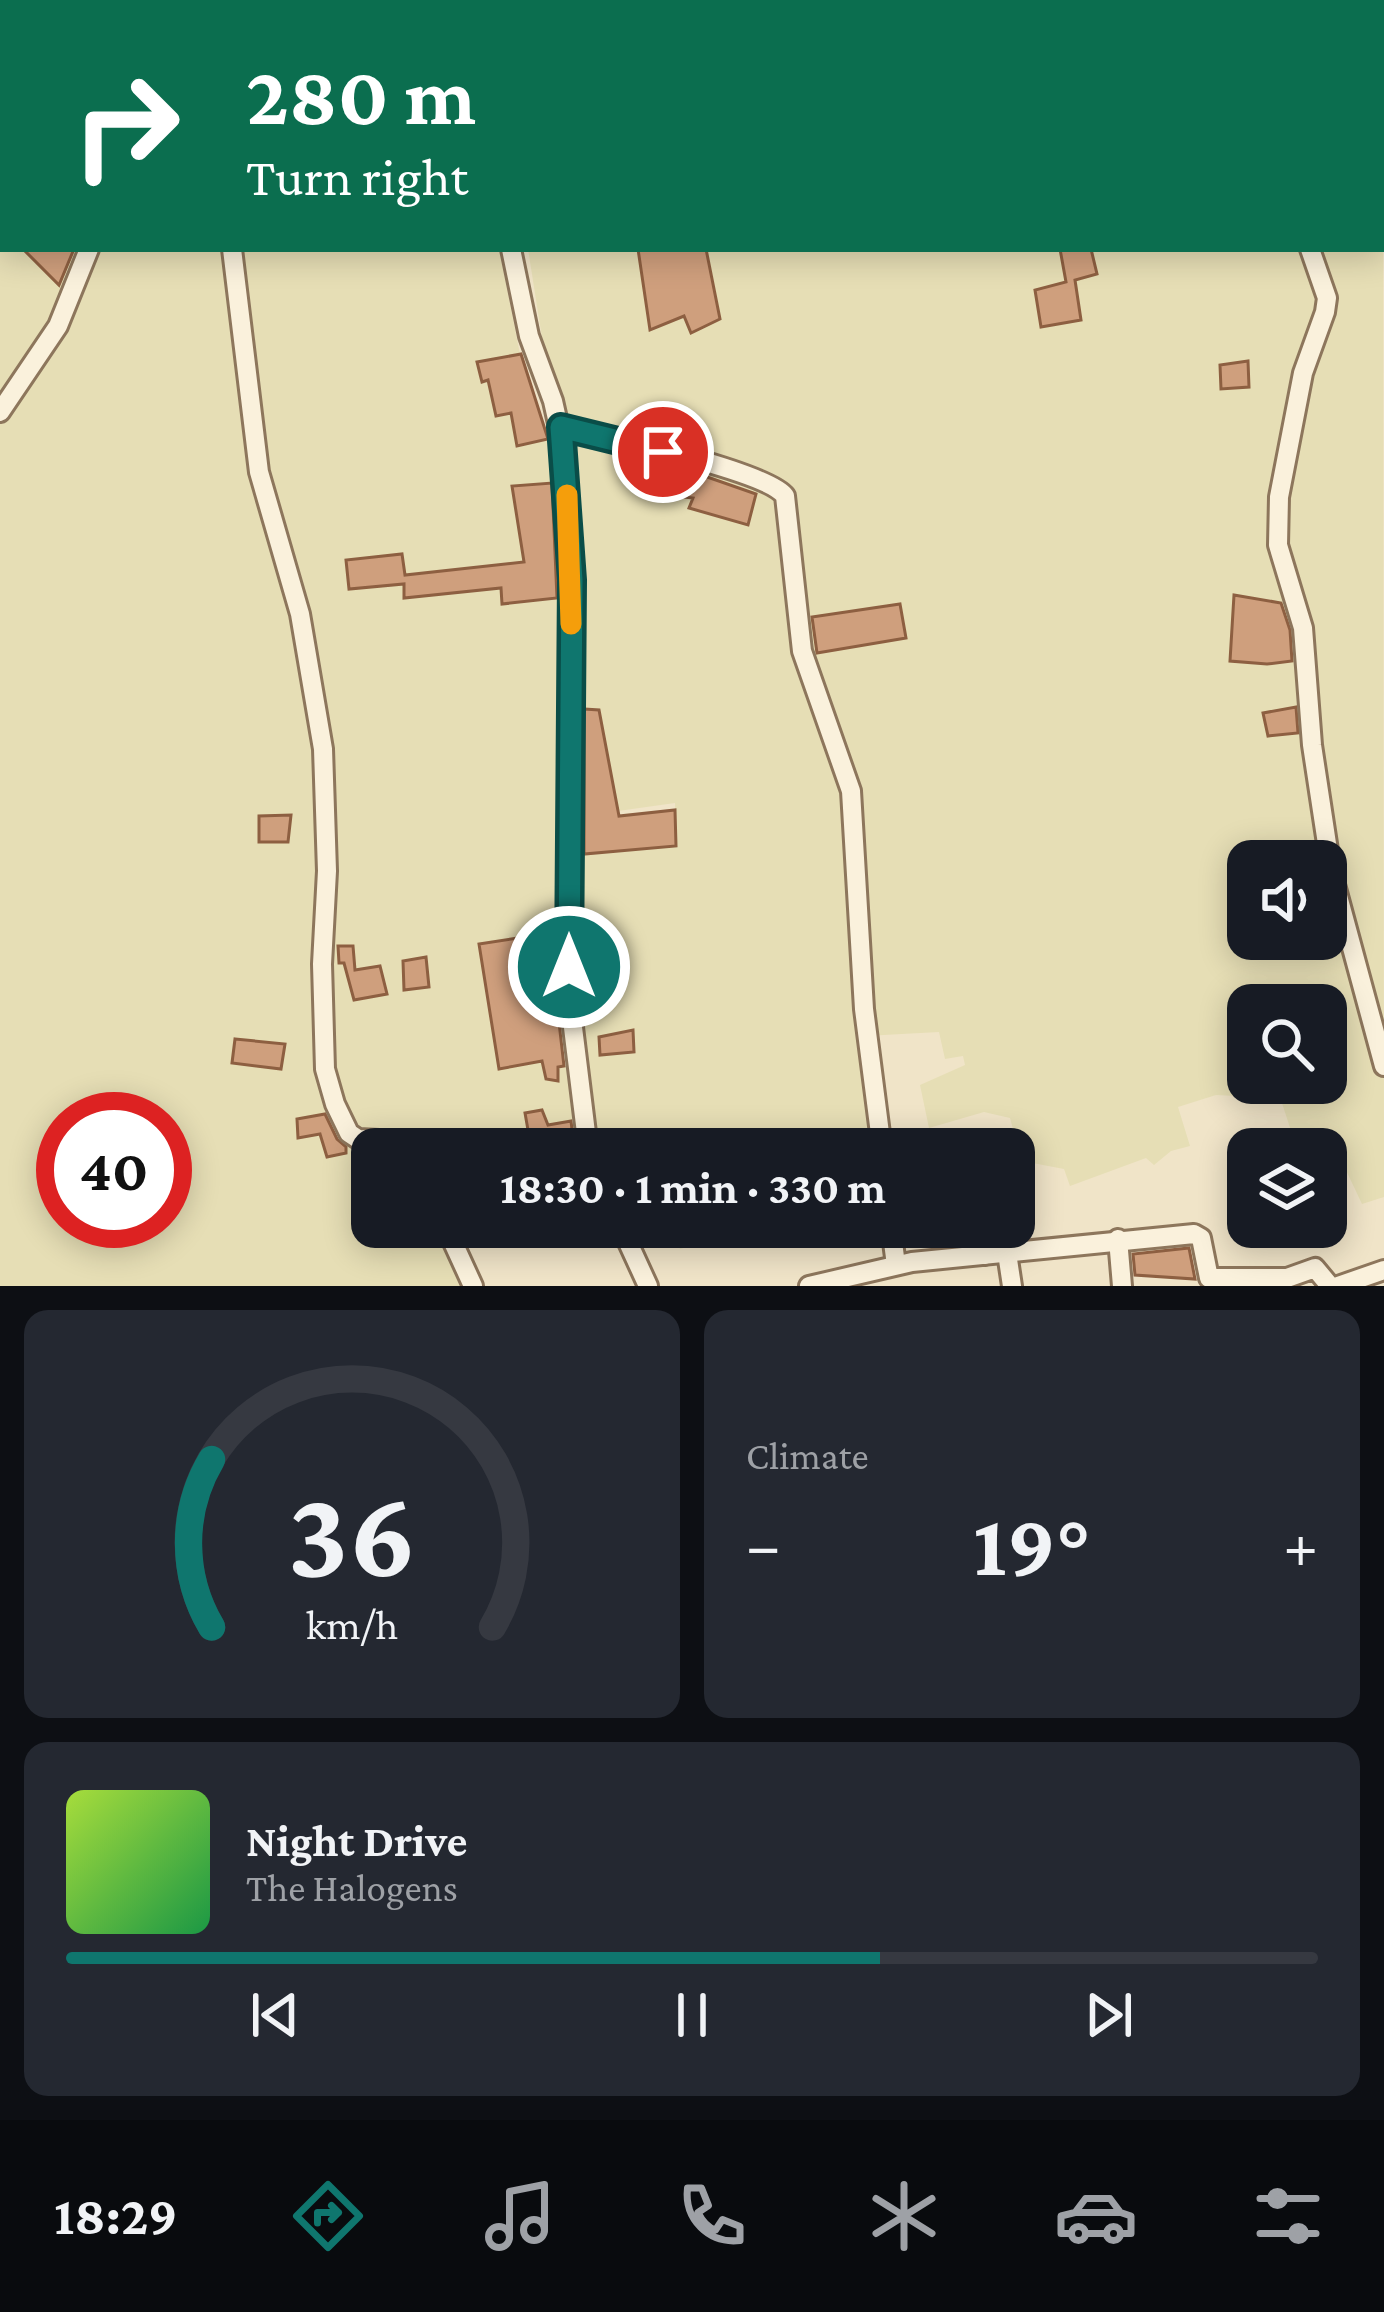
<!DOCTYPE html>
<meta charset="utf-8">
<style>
:root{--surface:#171b24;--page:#242831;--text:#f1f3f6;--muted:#9ea1a6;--line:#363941;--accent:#0f766e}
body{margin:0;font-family:"Crimson Pro",serif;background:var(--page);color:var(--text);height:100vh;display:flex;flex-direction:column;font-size:45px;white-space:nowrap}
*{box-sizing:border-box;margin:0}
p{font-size:39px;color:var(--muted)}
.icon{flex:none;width:66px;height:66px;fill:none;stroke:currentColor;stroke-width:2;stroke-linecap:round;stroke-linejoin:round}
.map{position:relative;height:1286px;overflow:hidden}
.panel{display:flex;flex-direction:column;gap:24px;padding:24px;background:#0d0f14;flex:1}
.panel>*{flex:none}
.banner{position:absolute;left:0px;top:0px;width:1386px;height:252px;box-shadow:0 6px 30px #0003;background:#0b6e4f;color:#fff;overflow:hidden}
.buttons{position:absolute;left:1227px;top:840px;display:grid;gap:24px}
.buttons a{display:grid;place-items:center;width:120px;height:120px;border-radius:24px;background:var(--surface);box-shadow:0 6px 30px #0003;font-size:60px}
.speed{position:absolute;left:36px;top:1092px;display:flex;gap:24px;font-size:60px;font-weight:700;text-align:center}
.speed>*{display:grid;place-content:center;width:156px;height:156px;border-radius:50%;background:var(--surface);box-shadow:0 6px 30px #0003;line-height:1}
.speed .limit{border:18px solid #d22;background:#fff;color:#111}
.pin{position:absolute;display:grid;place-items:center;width:102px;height:102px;color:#fff;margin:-51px;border:6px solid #fff;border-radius:50%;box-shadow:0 3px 12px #0007}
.me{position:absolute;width:132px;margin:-66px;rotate:0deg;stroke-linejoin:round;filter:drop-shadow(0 0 9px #0008)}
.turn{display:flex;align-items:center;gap:42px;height:252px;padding:0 48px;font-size:54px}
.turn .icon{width:156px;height:156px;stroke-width:2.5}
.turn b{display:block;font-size:84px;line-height:102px}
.big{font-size:90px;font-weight:700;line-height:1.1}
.panel .card{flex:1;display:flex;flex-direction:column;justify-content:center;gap:18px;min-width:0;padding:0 42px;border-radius:24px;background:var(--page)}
.panel .dial{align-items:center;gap:0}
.dial svg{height:312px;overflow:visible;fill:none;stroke:var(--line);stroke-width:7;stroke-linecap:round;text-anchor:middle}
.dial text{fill:var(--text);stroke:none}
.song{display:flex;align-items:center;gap:36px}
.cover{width:144px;height:144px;border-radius:18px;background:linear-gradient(135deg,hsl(80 70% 55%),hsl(140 70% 35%))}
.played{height:12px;border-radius:6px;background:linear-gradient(90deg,var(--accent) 65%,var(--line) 65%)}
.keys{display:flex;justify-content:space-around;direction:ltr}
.heat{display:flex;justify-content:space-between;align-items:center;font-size:66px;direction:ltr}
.panel .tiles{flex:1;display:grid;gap:24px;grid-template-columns:1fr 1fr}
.card:last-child{grid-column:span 2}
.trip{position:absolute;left:351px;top:1128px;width:684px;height:120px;border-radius:24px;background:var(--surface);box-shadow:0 6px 30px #0003;font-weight:700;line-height:120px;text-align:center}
.dock{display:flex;height:192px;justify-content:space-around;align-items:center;background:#090b0e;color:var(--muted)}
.dock .icon{width:84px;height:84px}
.dock .on{color:var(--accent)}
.dock b{font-size:54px;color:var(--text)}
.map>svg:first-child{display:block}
</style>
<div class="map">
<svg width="1384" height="1286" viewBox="0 0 1384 1286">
<rect width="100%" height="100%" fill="#f0e4c8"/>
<g fill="#e6deb5" fill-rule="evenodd">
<path d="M0,0L109,3H3V249H499L520,354L477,363L482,381L488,380L496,415L511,413L517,445L549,438L557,483L513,486L524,562L405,575L401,554L378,585L404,584V597L501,588L503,604L561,598L563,765L556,932L479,945L499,1069L542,1061L546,1079L558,1081V1067L568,1066L576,1120L548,1125L542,1110L525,1113L532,1149H372V1227H450L465,1286H0ZM63,1119H165V1221H63Z"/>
<path d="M1383,85L1384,1197L1362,1204L1344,1166L1326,1168V1149H1282L1294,1140L1281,1100L1256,1103L1254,1097L1216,1095L1178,1107L1190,1146L1171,1151L1154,1165L1146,1158L1070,1186L1064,1169L1022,1161L1010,1118L984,1112L929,1128L920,1085L965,1065L963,1056L945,1059L939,1032L865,1036L871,1129L842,1133L821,1149H596L581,1057L574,935L581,854L676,846L675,803L618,811L599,710L579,708L572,449L567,414L546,363L528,249H638L649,329L684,316L691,333L706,249H1383ZM1248,861H1326V939H1248ZM1248,1005H1326V1083H1248Z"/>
<path d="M673,1227H753L680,1249Z"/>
</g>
<g fill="#cf9f7d" stroke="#8d5f41" stroke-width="3">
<path d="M23,249H74L59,285Z"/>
<path d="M638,249H706L720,319L691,333L684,316L650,330Z"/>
<path d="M1060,249H1091L1097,274L1075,280L1081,320L1041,327L1035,290L1066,282Z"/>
<path d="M521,354L548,439L517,446L511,413L496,416L488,380L482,382L477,362Z"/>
<path d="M1248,361L1249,387L1221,389L1220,365Z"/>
<path d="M644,459L677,468V496L638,489Z"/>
<path d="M693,472L756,494L748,525L689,508L693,498L683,497Z"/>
<path d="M552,483L557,598L502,604L501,588L404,598V584L349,589L346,560L402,554L405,575L524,562L512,486Z"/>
<path d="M1234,595L1281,603L1290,630L1292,661L1267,664L1230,661Z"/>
<path d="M900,604L906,638L817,653L812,617Z"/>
<path d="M1296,707L1298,733L1268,736L1263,713Z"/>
<path d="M584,709L599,710L619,816L675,810L676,846L584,854Z"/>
<path d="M291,815L288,842H259V816Z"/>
<path d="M556,932V996L564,1066L558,1067V1081L546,1079L542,1061L499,1069L479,944Z"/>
<path d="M338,946H353L355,970L380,966L387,994L354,1000L344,963H339Z"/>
<path d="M426,957L429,987L404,990L403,961Z"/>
<path d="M633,1030L634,1052L600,1055L599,1037Z"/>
<path d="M235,1039L285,1044L281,1069L232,1063Z"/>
<path d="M542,1110L548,1125L571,1121L573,1137L531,1147L525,1113Z"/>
<path d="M325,1114L337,1139L346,1147V1153L327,1157L320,1134L298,1138L297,1119Z"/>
<path d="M1189,1248L1195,1279L1135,1275L1133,1254Z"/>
</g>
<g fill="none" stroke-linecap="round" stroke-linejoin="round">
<defs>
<g id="minor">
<path d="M176,0V3"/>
<path d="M465,0L466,3"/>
<path d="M1226,0L1227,3"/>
<path d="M232,249L259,472L300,614L323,749L327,871L322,964L325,1069L335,1104L349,1133L358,1139L401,1141L409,1149"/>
<path d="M511,249L529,336L553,401L564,450L571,580L569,995L588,1149"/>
<path d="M1310,249L1327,298L1325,312L1303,373L1279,497L1278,545L1303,628L1312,745L1331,870L1384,1066"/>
<path d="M0,412L58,326L89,249"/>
<path d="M561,426C600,435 767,471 785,496L802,651L851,791L864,1009L882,1149"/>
<path d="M446,1227L473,1286"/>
<path d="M621,1227L648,1286"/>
<path d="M891,1227L896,1265"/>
<path d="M980,1227L984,1255"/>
<path d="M1118,1239L1122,1286"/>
<path d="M1007,1253L1012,1286"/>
<path d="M809,1286L912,1262L1194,1234L1201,1238L1209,1278H1287L1315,1268L1330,1286"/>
<path d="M1338,1286L1384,1270"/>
</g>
</defs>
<use href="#minor" stroke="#8d765c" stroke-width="24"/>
<use href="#minor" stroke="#faf1dc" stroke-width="18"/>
</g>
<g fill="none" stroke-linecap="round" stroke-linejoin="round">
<defs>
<path id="route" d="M569,967L572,580L561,427L663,452"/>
</defs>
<use href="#route" stroke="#0a4d48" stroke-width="30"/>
<use href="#route" stroke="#0f766e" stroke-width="21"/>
<path stroke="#f59e0b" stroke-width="21" d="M567,495L571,624"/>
</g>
</svg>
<div class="buttons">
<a><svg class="icon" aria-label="sound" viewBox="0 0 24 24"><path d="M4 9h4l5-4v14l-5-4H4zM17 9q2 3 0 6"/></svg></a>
<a><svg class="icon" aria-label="search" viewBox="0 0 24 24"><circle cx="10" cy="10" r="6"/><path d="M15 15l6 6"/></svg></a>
<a><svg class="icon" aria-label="layers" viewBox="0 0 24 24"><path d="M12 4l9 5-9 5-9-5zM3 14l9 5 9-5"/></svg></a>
</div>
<div class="speed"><div class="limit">40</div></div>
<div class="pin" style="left:663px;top:452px;background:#d93025"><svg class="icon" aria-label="arrive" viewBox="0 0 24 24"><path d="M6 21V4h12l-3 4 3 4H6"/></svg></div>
<svg class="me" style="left:569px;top:967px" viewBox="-20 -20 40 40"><circle r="17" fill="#0f766e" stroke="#fff" stroke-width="3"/><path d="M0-11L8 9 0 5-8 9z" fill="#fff"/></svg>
<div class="trip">18:30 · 1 min · 330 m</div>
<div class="banner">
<div class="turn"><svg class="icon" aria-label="right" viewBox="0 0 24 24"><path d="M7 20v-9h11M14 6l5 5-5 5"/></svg><div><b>280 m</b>Turn right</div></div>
</div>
</div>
<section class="panel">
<div class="tiles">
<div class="card dial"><svg viewBox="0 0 100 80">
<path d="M14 69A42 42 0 1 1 86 69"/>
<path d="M14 69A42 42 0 0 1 14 26" stroke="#0f766e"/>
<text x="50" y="56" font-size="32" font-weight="700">36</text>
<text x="50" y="72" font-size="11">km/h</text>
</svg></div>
<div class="card"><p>Climate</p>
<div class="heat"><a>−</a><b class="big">19°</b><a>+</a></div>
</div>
<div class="card">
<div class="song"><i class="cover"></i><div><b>Night Drive</b><p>The Halogens</p></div></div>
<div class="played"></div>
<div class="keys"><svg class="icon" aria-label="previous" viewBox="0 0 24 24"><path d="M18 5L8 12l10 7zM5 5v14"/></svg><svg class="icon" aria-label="pause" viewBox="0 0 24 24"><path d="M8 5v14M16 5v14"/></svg><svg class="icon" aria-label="next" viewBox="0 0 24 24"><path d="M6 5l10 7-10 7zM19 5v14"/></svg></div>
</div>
</div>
</section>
<nav class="dock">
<b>18:29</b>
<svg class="icon on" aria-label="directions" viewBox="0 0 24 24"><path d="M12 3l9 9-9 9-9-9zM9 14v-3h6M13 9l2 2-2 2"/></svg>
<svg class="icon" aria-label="music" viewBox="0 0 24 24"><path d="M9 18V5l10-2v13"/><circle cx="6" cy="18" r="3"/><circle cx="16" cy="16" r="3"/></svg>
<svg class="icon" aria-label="phone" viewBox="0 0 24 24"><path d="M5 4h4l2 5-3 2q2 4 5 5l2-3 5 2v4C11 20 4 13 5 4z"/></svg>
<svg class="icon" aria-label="climate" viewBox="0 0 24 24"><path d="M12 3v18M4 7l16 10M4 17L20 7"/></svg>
<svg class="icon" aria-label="car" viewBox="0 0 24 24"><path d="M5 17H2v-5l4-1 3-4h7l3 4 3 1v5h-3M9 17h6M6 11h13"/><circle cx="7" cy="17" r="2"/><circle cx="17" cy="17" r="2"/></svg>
<svg class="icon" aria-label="filters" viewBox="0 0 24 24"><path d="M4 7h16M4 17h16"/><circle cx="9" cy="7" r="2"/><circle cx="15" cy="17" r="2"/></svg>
</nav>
